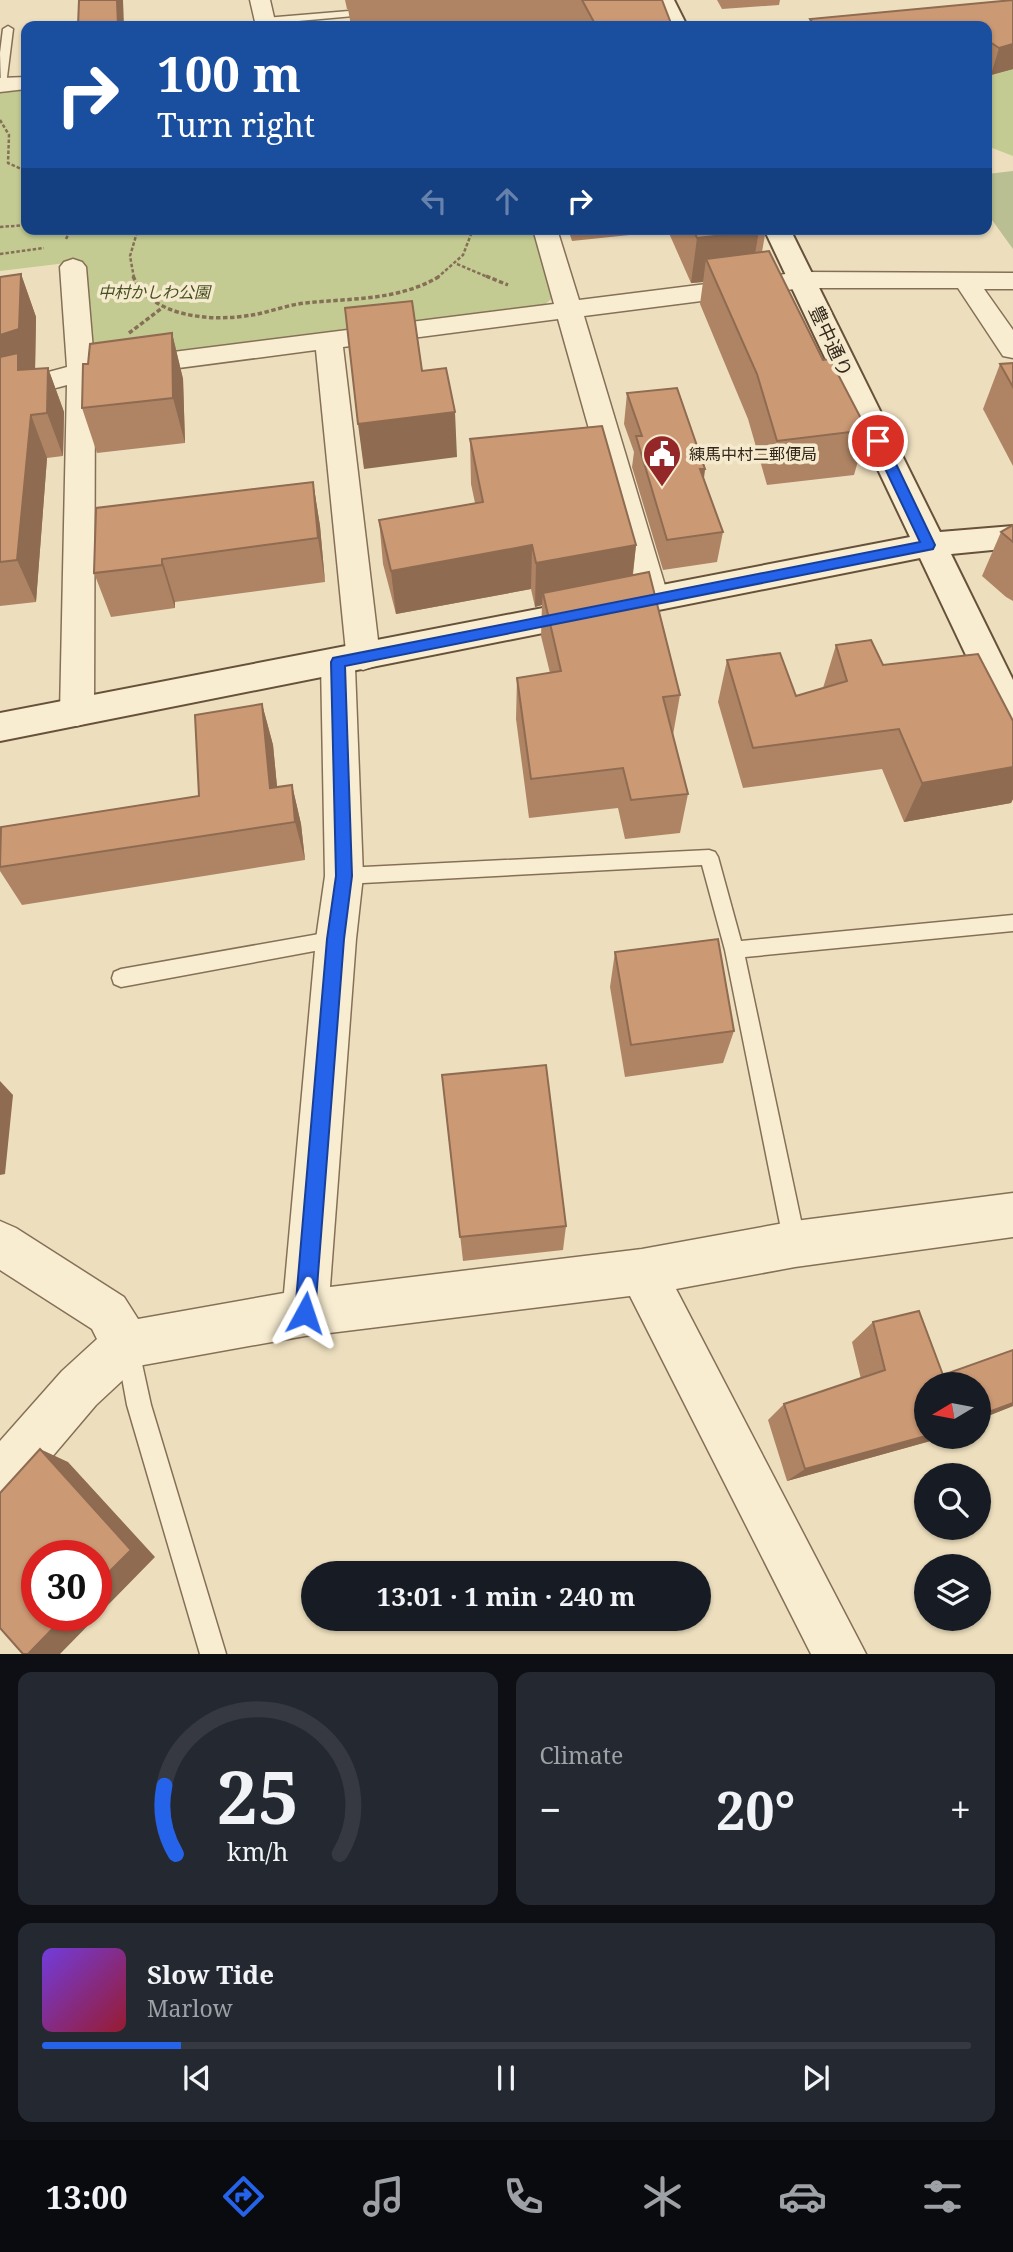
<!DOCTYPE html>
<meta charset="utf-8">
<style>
:root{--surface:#171b24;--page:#242831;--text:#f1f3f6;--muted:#9ea1a6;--line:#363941;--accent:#2563eb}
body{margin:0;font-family:"Noto Serif","Noto Sans JP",serif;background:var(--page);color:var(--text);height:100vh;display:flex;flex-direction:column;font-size:26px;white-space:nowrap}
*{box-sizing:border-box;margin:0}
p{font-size:23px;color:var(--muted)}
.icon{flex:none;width:38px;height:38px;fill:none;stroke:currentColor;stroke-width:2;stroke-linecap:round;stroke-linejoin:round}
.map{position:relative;height:1654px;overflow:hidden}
.side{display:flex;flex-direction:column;gap:18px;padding:18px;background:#0d0f14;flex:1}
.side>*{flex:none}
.top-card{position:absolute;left:21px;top:21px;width:971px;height:214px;border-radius:14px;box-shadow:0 2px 5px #0004;background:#1a4fa0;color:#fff;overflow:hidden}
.needle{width:46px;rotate:260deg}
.controls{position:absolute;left:914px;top:1372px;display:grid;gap:14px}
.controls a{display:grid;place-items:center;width:77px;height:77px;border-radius:50%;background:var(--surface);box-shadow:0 2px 5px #0004;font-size:35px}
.speed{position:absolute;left:21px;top:1540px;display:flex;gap:14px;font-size:35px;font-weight:700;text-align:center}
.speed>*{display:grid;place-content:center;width:91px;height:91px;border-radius:50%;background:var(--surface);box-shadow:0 2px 5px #0004;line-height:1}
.speed .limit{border:10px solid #d22;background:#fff;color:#111}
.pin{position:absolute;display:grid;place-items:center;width:60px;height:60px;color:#fff;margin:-30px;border:4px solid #fff;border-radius:50%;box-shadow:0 2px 7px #0007}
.me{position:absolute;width:77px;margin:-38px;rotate:5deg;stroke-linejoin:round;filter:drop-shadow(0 0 5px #0008)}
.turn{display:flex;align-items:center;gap:24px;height:147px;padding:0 21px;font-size:32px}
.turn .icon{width:91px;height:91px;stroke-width:2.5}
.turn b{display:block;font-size:49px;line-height:60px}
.lanes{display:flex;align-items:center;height:66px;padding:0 21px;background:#0003;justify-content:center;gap:35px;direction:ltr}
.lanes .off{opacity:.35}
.big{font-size:52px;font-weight:700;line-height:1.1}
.side .widget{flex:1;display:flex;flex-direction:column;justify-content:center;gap:10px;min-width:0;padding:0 24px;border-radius:14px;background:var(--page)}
.side .dial{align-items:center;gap:0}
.dial svg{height:182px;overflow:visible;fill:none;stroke:var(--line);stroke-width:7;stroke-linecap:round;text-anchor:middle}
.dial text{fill:var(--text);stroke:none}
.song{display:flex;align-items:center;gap:21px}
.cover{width:84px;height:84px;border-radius:10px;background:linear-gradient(135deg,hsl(260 70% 55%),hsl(350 70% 35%))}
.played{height:7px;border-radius:4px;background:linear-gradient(90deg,var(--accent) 15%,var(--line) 15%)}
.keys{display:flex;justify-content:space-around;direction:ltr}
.heat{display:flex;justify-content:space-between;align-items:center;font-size:38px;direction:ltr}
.side .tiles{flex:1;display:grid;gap:18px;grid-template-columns:1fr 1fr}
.widget:last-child{grid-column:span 2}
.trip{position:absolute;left:301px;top:1561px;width:410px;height:70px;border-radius:35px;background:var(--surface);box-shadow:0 2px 5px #0004;font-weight:700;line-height:70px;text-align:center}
.tab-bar{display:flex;height:112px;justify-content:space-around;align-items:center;background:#090b0e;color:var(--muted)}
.tab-bar .icon{width:49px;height:49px}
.tab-bar .on{color:var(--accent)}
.tab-bar b{font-size:32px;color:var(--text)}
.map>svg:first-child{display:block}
</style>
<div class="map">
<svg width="1013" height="1654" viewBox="0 0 1013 1654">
<rect width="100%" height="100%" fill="#eddfbe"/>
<g fill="#c4cb92">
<path d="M987,52L1013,64V156L987,146Z"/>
<path d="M26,88V229H534L554,297L544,305L107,362L94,358L83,261L0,271V91Z"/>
</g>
<path fill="#b9bf92" d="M1013,171V249L987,213V174Z"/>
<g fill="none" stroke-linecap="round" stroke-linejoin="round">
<defs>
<g id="lane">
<path d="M373,9L378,12L376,14L265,24L260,21L265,18Z"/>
<path d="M8,26L13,29L6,85L1,88L0,53L3,29Z"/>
<path d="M709,850L715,852L718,857L741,941L1013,915V931L745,957L806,1244L803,1252L795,1255L787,1252L784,1244L725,950L702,865L344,884L338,881L335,876L338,871L344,868Z"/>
<path d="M336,931L343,933L345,939L343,945L336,947L121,987L114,984L112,978L114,972L121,969Z"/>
<path d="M128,1339L136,1342L139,1350L151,1405L226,1654H200L127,1405L117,1350L120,1342Z"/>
</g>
<g id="street">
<path d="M250,0H270L276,26H256Z"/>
<path d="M26,77V89L0,92V78Z"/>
<path d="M533,229H557L579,300L802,272L1013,273V289H984L1013,330V358L1003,356L958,288H802L584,316L669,599L664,607L653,611L642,607L637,599L558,319L343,347L380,657L375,666L363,670L355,667L363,876L356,939L330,1287L642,1249L795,1221L1013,1193V1237L795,1267L676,1289L866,1654H811L630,1296L305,1336L138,1366L96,1405L18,1497L0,1504V1441L62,1371L97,1339L92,1329L0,1270V1221L16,1228L124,1297L138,1319L284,1293L316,939L325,876L321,662L326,653L338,649L346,652L316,350L95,379L94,713L89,722L77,726L65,722L60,713L67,385L0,403V385L67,367L60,267L64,262L73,259L82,262L86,267L94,362L554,304Z"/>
</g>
<g id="secondary">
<path d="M652,0H674L687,26H665Z"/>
<path d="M764,229H790L940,532L1013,526V548L951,554L1013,680V731L1000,727L920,558L0,741V713L910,537Z"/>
</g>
</defs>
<use href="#lane" stroke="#857057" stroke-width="3"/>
<use href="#street" stroke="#857057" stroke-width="3"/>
<use href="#secondary" stroke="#67513a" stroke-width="4"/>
<g stroke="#857057" stroke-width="2.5" stroke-dasharray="3.5 2" stroke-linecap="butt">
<path d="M0,120L9,135L8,163L26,171"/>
<path d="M0,227L26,225"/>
<path d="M66,239L69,233L76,229"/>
<path d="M0,254L44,248"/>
<path d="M457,264L490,278"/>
<path d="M134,278L130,256L138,229"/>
<path d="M437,278L463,255L473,229"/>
</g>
<g stroke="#857057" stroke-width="3.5" stroke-dasharray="4.5 2.5" stroke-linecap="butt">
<path d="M133,276C151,318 213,322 252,315C270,312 287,305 305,303C351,298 399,301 440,276"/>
<path d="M486,276L508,285"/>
<path d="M129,333L162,308"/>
</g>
<use href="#lane" fill="#f8edd1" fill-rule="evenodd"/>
<use href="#street" fill="#f8edd1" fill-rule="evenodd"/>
<use href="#secondary" fill="#f8edd1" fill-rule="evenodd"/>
</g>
<g fill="#af8464">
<path d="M345,0H662L672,26H351L348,9H347Z"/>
<path d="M717,0H780L779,5L722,9Z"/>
<path d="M1013,0V69L991,75L987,72V26H808L810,19Z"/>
<path d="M568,229H766L762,252L823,360L867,430L854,475L767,485L748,419L700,304L703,282L691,283L668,231L572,241Z"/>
<path d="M21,274L36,317L35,369L48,368L64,412L63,456L47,458L36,602L0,606V277Z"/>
<path d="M172,333L183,379L185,443L97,453L82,408L88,364Z"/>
<path d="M1013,363V466L983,409L1000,364Z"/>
<path d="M627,393L705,469L704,479L723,532L717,562L663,570L632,467L634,452L624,424Z"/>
<path d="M470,439L636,545L633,575L680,695L673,735L688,794L680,833L625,839L618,808L529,818L516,719L517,678L550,673L541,636L542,605L535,607L531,589L396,614L383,564L379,520L475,503L471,484Z"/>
<path d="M313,482L320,526L325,582L175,602V608L111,617L94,573Z"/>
<path d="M1013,525V601L1006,597L982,576L1001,532Z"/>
<path d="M836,645L1013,721V799L1011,803L904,822L882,769L743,788L718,702L727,660L796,696L823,688Z"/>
<path d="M262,704L273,745L277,787L292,785L301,824L305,860L22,905L0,871V838L199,796Z"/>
<path d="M615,952L734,1031L723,1063L625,1077L610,987Z"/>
<path d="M442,1075L566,1226L563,1250L463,1261Z"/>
<path d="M873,1322L943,1375L1013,1350V1406L978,1420L926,1437H940L934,1440L787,1481L768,1420L784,1404L861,1379L852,1342Z"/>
</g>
<g fill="#8e6b51">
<path d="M117,0H123L124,26H118Z"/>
<path d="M1013,44V69L991,75L999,48Z"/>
<path d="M759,231L751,276L706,259L703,282L691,283L697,238Z"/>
<path d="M21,274L36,317L35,373L0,384V335Z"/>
<path d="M172,333L183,379L185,443L173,398Z"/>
<path d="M48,368L64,412L63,456L47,413Z"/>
<path d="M455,412L457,457L364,469L358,424Z"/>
<path d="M31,415L47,458L36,602L17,560Z"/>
<path d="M700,469H705L700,499Z"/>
<path d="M313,482L320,526L325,582L318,538Z"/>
<path d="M532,545L531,589L396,614L391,571Z"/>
<path d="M636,545L631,588L543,593L542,605L535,607L536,563Z"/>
<path d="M162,559L175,602V608L162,565Z"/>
<path d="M262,704L273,745L281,827L270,788Z"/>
<path d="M1013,767V799L1011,803L904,822L922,783Z"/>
<path d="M292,785L301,824L305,860L295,822Z"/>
<path d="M0,1081L13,1095L5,1174L0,1175Z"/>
<path d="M1013,1403V1406L978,1420V1416Z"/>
<path d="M926,1436V1437H940L934,1440L787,1481L805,1469Z"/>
<path d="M40,1449L68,1462L155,1557L60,1654H28L66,1615H96V1585Z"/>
</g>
<g fill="#cb9974" stroke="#8e6b51" stroke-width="2">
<path d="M79,0H117L118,26H78Z"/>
<path d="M582,0H662L672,26H606L605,23L595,24Z"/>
<path d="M1013,0V44L999,48L987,40V26H815L810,19Z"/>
<path d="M693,229H759V231L697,238Z"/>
<path d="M769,251L823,360L830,359L867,430L777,441L757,374L706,259Z"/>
<path d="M21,274L19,329L0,335V277Z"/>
<path d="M412,301L422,371L446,368L455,412L358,424L345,308Z"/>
<path d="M172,333L173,398L82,408L83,364H88L90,344Z"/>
<path d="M18,353V370L48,368L47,413L31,415L17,560L0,562V357Z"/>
<path d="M1013,363V387L1000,364Z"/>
<path d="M677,388L705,469H700L723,532L667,540L636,436H642L627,393Z"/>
<path d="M602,426L636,545L536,563L532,545L391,571L379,520L483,502L470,439Z"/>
<path d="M313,482L318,538L162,559V565L94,573L96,508Z"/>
<path d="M1013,525V542L1001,532Z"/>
<path d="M649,572L680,695L663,697L688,794L631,800L623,768L531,779L517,678L561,671L543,593Z"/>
<path d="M871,640L883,665L978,654L1013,721V767L922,783L899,729L753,748L727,660L780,653L796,696L847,681L836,645Z"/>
<path d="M262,704L270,788L292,785L295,822L0,867L1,827L199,796L195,715Z"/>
<path d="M718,939L734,1031L631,1045L615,952Z"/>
<path d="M546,1065L566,1226L460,1237L442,1075Z"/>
<path d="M919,1311L943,1375L1013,1350V1403L978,1416V1384H926V1436L805,1469L784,1404L885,1370L873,1322Z"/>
<path d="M40,1449L131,1550L96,1585V1556H37V1615H66L28,1654H23L0,1628V1493Z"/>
</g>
<path fill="#2563eb" stroke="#184099" stroke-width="2" d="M878,437L885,441L935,545L933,549L345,666L352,876L344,939L315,1313L312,1320L305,1323L298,1320L295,1313L327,939L336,876L331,662L333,658L920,542L872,441Z"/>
<defs>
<symbol id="civic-pin" viewBox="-11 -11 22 30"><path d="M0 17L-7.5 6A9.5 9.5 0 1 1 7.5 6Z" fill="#942828" stroke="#f5eacd"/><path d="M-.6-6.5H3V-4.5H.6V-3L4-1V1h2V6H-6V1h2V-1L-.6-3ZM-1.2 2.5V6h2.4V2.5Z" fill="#fff"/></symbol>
</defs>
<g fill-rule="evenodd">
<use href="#civic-pin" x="640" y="432" width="44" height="60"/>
</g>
<g text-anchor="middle" stroke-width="7" stroke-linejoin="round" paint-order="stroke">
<g font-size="16" font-style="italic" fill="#455122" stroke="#f5eacd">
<text x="154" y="298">中村かしわ公園</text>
</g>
<g font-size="16" fill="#34281c" stroke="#f5eacd" text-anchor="start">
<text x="689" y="460">練馬中村二郵便局</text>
</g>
<g font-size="19" fill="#34281c" stroke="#f5eacd">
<text transform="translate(831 341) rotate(65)" y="7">豊中通り</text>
</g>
</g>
</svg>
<div class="controls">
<a><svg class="needle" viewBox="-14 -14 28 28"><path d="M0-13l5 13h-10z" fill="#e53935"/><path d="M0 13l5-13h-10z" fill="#9ea1a6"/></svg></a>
<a><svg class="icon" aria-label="search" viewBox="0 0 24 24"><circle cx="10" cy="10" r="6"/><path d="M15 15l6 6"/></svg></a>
<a><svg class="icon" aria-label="layers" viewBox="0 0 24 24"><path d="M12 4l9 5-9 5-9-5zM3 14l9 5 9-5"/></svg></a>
</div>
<div class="speed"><div class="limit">30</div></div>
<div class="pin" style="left:878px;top:441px;background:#d93025"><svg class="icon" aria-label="arrive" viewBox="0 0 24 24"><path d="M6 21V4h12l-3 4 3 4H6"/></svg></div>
<svg class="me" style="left:305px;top:1313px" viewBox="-20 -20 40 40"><path d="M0-17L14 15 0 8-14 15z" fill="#2563eb" stroke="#fff" stroke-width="4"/></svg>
<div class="trip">13:01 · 1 min · 240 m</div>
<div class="top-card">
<div class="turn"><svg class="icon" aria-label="right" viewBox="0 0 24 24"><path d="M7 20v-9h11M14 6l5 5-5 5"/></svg><div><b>100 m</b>Turn right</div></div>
<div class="lanes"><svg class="icon off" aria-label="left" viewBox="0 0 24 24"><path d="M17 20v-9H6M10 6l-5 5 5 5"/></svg><svg class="icon off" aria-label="ahead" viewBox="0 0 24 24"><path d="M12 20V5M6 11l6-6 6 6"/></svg><svg class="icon" aria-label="right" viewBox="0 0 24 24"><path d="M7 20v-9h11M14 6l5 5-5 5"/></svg></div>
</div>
</div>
<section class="side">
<div class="tiles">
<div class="widget dial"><svg viewBox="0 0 100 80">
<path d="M14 69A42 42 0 1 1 86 69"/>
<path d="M14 69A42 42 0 0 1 9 39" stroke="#2563eb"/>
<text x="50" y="56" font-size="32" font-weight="700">25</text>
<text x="50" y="72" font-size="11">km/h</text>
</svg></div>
<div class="widget"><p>Climate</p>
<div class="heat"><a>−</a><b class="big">20°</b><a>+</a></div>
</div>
<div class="widget">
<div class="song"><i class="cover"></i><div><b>Slow Tide</b><p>Marlow</p></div></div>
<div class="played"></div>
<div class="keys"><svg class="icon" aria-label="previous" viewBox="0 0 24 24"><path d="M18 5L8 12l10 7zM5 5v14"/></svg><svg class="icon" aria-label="pause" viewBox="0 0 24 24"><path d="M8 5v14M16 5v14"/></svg><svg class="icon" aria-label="next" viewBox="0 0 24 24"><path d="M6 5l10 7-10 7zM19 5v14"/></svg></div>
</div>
</div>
</section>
<nav class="tab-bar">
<b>13:00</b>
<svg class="icon on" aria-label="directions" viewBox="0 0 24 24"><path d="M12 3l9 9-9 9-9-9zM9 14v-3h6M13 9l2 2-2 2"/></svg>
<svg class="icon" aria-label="music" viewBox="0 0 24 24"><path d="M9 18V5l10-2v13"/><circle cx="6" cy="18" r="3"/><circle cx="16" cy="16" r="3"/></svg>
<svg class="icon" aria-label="phone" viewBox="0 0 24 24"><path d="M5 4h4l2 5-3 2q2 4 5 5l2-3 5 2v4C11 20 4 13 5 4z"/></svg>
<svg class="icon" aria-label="climate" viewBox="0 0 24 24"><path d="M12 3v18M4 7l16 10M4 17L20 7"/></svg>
<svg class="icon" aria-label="car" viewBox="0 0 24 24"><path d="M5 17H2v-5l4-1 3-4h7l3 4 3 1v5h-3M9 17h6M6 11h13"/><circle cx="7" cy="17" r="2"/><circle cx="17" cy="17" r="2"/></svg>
<svg class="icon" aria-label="filters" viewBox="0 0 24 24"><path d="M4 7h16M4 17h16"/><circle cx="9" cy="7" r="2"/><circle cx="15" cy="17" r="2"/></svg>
</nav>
